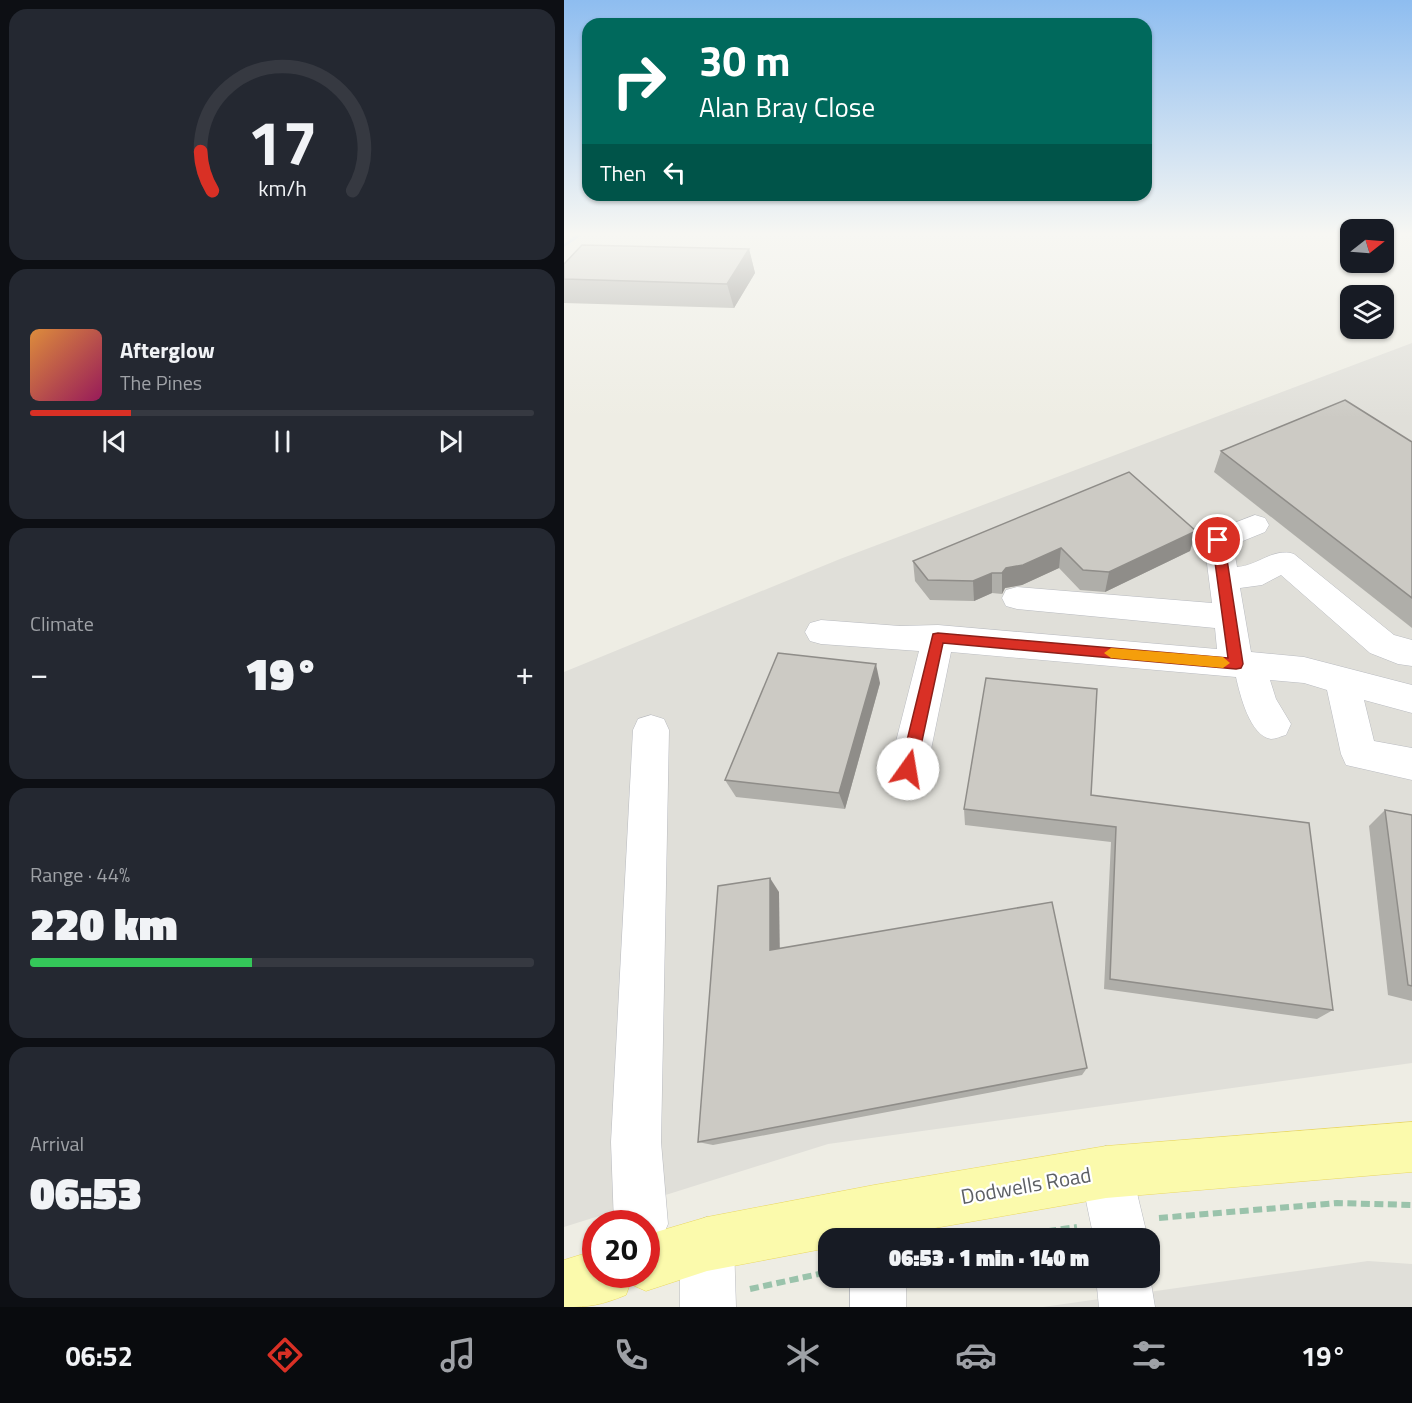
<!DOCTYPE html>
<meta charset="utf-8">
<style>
:root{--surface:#171b24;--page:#242831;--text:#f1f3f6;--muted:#9ea1a6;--line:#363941;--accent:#d93025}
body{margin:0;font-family:"Titillium Web",sans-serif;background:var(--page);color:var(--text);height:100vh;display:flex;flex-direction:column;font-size:22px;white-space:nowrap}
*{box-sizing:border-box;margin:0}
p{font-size:20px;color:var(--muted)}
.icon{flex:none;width:33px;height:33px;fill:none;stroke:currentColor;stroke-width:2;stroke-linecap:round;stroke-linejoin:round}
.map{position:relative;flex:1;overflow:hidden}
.sheet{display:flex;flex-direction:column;gap:9px;padding:9px;background:#0d0f14;width:564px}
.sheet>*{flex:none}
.hud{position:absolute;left:18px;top:18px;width:570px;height:183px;border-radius:18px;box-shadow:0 2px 4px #0004;background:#00695c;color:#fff;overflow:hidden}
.needle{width:39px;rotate:73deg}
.fabs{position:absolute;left:776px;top:219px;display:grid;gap:12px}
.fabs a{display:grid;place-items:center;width:54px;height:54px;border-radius:12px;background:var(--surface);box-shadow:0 2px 4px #0004;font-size:30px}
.speed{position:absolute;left:18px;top:1210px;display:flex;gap:12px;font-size:30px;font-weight:700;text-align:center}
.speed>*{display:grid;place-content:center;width:78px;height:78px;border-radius:50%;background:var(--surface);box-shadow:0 2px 4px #0004;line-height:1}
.speed .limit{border:9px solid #d22;background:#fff;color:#111}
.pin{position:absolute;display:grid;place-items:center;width:51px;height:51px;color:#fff;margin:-26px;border:3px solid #fff;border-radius:50%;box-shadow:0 2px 6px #0007}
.me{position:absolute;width:66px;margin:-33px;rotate:13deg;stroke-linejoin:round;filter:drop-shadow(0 0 4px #0008)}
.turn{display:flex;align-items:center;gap:21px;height:126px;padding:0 18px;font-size:27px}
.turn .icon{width:78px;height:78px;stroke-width:2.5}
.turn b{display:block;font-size:42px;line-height:51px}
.then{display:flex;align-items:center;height:57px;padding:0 18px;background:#0003;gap:12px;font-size:22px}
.big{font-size:45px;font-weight:800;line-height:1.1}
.sheet .card{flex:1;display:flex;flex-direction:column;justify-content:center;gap:9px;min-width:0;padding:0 21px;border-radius:18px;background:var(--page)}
.sheet .dial{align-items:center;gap:0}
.dial svg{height:156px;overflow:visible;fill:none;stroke:var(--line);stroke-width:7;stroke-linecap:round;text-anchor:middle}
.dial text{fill:var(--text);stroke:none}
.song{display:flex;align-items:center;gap:18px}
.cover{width:72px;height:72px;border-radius:9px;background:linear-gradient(135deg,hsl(30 70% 55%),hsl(330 70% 35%))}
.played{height:6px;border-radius:3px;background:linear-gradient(90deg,var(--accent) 20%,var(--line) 20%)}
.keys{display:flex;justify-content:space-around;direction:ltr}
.heat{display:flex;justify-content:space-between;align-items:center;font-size:33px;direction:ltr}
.charge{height:9px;border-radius:4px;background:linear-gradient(90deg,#34c759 44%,var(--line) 0)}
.trip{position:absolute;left:254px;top:1228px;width:342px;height:60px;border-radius:18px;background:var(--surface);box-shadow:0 2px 4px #0004;font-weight:800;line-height:60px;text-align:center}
.tab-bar{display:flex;height:96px;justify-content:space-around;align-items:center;background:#090b0e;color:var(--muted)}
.tab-bar .icon{width:42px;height:42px}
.tab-bar .active{color:var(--accent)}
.tab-bar b{font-size:27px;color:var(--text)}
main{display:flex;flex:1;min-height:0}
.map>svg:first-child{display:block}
</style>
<main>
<section class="sheet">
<div class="card dial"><svg viewBox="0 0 100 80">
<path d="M14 69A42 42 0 1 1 86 69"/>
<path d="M14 69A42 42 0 0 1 8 49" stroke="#d93025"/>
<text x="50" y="56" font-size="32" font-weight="700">17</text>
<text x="50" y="72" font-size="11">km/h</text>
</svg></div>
<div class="card">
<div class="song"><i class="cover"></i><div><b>Afterglow</b><p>The Pines</p></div></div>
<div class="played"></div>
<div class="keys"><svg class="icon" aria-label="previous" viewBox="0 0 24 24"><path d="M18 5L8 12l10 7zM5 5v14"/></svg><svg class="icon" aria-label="pause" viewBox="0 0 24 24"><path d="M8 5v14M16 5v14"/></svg><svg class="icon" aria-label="next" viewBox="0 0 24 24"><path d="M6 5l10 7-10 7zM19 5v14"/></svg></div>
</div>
<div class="card"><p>Climate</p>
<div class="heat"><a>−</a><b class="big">19°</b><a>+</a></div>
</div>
<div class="card"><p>Range · 44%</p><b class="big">220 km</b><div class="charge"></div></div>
<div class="card"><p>Arrival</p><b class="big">06:53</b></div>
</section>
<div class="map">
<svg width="848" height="1307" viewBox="0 0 848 1307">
<rect width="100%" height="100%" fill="#eeede4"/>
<g fill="#e0dfd9">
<path d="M848,343V1063L264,1144L0,1227V672L276,559Z"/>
<path d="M804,1261L848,1264V1307H479Z"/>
</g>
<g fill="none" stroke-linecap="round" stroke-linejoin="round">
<path fill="#a8cafb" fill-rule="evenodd" d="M12,235H18L0,247V244Z"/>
<defs>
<g id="minor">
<path d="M691,515L701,518L705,525L701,532L669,545L673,567C694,566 709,547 730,554L830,635L848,640V666L834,664L806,653L717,575L698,585L676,588L687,652L740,657L848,685V713L800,700L810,741L848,748V780L782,765L777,754L763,690L740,683L706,680L712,699L727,724L722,735C717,736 712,739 707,739C686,736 676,695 672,677L387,652L363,769L357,781L344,786L331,781L325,769L355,651L257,644L246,641L241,632L246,623L257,620L336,626L374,625L653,649L651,628L453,609L442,606L438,598L442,590L453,587L648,603L640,540L644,533Z"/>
<path d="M87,715L100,719L105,730L97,1142L104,1224L96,1243L82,1249V1224H50L47,1142L69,730L74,719Z"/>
<path d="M542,1146L560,1154L568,1172L584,1239H530L516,1172L524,1154Z"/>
<path d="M143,1217L162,1225L170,1244L172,1307H116V1244L124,1225Z"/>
<path d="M585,1271L591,1307H535L532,1278H585Z"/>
<rect x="286" y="1278" width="56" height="29"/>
</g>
<path id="major" d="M848,1122V1172L542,1198L308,1239H264V1248L143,1271L82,1291L66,1284L62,1295C37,1305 27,1307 0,1307V1260L32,1250V1275H82V1235L143,1217L310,1185L542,1146Z"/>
</defs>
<use href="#minor" stroke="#b9bbc0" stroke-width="1"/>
<use href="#major" stroke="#ead861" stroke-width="1"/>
<g stroke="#9ac3ab" stroke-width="6" stroke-dasharray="9 4.5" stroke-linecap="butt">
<path d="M595,1218L773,1203L848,1205"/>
<path d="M430,1239L513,1227"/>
<path d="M186,1289L264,1272"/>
</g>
<use href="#minor" fill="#fff" fill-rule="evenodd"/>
<use href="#major" fill="#fbfaac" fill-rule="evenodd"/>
</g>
<g fill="#afaea9">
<path d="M185,249L191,273L170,308L0,303V264Z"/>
<path d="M848,442V628L650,472L657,451Z"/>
<path d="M632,531L626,551L541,592L516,590L495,568L458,585L441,588L438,594L428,593L410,601L366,600L351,581L349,561Z"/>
<path d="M316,683L281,809L172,797L161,780Z"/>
<path d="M527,795L769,1010L753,1019L540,989L547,842L401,825L400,809Z"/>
<path d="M821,810L848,815V1001L824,995L805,826Z"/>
<path d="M215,892V948L523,1068L518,1075L149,1145L134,1142Z"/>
</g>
<g fill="#8f8d89">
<path d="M185,249L191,273L170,308L163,284Z"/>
<path d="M632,531L626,551L541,592L545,572Z"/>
<path d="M497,548L495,568L458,585L441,588L438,594V573L442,568Z"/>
<path d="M428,573V593L410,601L409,581Z"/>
<path d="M312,664L316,683L281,809L275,793Z"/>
<path d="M206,878L215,892L216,962L206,950Z"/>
</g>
<g fill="#cccac4" stroke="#8f8d89" stroke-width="1.5">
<path d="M18,245L185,249L163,284L0,279V264Z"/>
<path d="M781,400L848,442V598L657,451Z"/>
<path d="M565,472L632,531L545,572L519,570L497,548L459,565L442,568L438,573H428L409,581L364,580L349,561Z"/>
<path d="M214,653L312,664L275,793L161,780Z"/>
<path d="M422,678L533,689L527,795L745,823L769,1010L546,979L552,827L400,809Z"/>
<path d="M821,810L848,815V986L844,985Z"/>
<path d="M206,878V950L488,902L523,1068L134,1142L154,886Z"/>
</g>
<linearGradient id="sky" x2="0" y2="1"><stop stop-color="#8ebdf0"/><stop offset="0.56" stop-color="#f7f7f3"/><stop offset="1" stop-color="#f7f7f3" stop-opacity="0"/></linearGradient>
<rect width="848" height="418" fill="url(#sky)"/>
<path fill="#d93025" stroke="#8d1f18" stroke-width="1.5" d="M654,536L660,540L679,664L677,668L672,669L379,643L352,769L350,774L344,776L339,774L336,769L369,634L374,633L664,658L648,540Z"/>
<path fill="#f59e0b" d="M547,648L659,657L666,663L659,668L547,658L540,653Z"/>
<g text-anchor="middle" stroke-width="4.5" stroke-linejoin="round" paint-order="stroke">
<g font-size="21" fill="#5c5f64" stroke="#fff">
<text transform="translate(462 1186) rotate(-10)" y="7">Dodwells Road</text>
</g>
</g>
</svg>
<div class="fabs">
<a><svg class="needle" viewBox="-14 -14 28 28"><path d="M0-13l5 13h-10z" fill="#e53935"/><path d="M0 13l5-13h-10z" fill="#9ea1a6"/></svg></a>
<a><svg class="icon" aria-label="layers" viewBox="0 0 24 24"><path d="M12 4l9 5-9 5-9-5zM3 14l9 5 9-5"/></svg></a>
</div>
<div class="speed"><div class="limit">20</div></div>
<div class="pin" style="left:654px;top:540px;background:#d93025"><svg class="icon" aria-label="arrive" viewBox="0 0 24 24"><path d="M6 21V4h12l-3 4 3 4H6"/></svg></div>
<svg class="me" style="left:344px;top:769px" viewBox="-20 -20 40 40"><circle r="19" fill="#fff"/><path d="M0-13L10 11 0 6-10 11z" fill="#d93025"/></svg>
<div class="trip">06:53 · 1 min · 140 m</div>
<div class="hud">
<div class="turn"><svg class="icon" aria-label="right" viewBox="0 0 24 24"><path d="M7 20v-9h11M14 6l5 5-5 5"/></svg><div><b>30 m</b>Alan Bray Close</div></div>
<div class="then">Then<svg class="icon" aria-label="left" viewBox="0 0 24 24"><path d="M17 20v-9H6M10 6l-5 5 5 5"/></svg></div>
</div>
</div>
</main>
<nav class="tab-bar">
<b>06:52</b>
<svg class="icon active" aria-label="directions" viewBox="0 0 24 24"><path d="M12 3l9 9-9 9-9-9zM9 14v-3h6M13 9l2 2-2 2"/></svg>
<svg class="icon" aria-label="music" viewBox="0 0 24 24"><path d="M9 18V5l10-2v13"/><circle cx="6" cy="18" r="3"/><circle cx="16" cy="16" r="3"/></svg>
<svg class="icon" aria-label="phone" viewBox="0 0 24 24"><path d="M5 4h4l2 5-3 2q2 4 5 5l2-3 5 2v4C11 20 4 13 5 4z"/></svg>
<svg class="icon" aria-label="climate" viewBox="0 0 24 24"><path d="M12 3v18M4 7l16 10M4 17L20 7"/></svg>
<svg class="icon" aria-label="car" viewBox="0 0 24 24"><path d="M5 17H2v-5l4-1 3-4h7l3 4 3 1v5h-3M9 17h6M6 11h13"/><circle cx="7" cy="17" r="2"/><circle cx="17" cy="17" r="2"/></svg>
<svg class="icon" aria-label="filters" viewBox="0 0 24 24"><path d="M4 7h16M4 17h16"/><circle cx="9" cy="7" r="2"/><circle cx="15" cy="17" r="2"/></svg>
<b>19°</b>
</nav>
